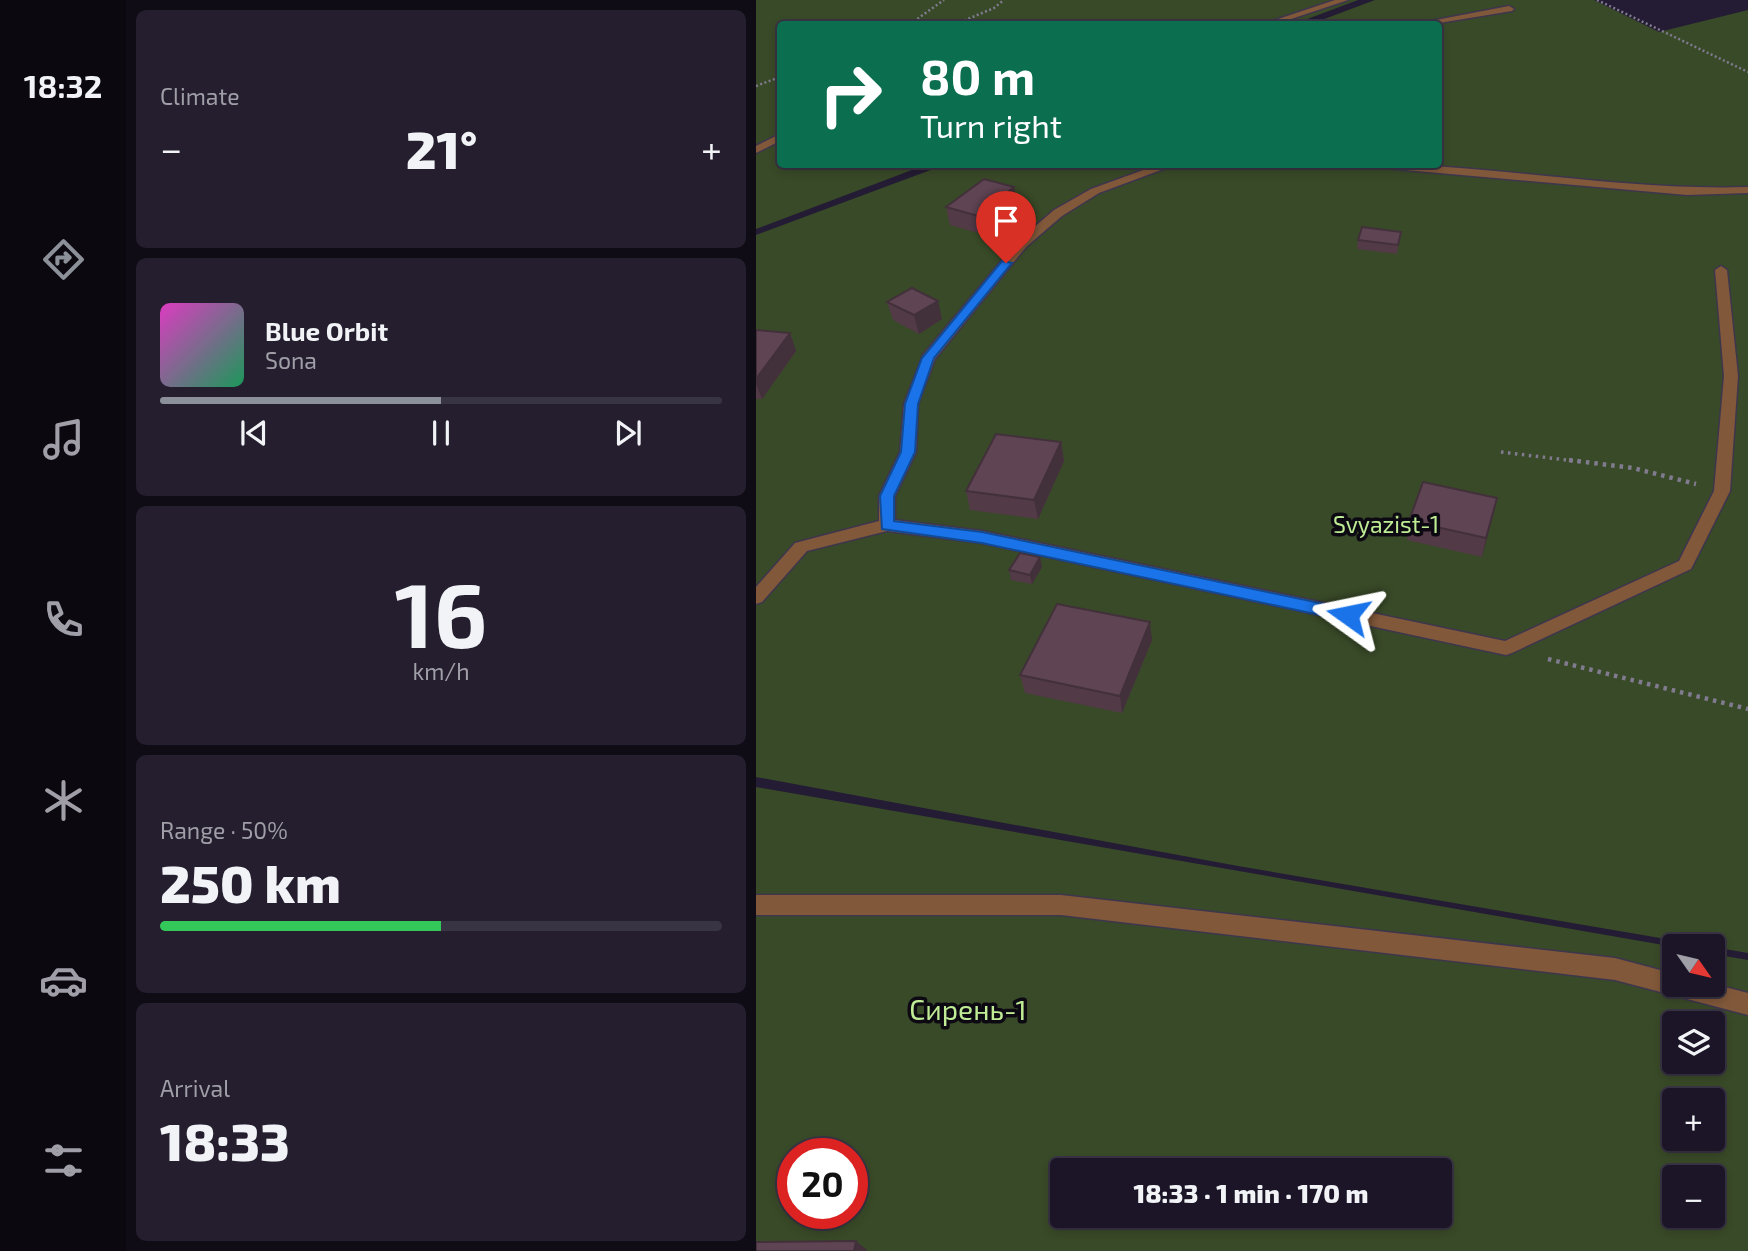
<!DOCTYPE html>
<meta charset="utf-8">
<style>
:root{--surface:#1b1527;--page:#241e2f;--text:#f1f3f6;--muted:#a09fa7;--line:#393444;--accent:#8c9099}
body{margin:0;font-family:"Exo 2",sans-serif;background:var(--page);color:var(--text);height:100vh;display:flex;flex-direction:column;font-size:26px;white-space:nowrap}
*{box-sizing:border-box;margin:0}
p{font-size:23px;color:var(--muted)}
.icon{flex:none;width:38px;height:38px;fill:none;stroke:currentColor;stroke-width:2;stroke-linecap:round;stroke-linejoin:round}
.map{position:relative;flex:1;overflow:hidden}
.drawer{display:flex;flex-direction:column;gap:10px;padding:10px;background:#0f0c15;width:630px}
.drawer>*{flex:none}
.hud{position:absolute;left:21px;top:21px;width:665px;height:147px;border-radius:7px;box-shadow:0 4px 10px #0003,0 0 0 2px var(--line);background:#0b6e4f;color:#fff;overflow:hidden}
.needle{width:46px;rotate:124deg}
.controls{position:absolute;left:906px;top:934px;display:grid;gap:14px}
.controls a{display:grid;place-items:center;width:63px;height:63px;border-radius:7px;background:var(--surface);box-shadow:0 4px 10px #0003,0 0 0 2px var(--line);font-size:35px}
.speed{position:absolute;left:21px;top:1138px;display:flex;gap:14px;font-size:35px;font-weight:700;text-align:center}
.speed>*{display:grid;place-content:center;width:91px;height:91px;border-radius:50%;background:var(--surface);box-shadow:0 4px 10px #0003,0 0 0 2px var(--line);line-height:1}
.speed .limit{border:10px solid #d22;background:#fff;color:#111}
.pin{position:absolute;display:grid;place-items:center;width:60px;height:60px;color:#fff;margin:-72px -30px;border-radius:50% 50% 50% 0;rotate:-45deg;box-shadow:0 0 7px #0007}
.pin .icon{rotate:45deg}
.me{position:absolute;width:77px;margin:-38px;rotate:282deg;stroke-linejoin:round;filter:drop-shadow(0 0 5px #0008)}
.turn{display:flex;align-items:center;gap:24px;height:147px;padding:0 28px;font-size:32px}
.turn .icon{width:91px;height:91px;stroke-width:2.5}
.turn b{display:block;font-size:49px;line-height:60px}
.big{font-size:52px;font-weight:800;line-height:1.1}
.drawer .widget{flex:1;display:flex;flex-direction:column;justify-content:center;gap:10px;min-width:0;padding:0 24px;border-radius:10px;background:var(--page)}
.drawer .dial{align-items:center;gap:0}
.dial b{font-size:91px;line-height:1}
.song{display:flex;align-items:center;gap:21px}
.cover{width:84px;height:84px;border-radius:10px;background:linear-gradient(135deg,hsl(310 70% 55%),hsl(150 70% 35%))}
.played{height:7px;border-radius:4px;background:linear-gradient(90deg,var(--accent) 50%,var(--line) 50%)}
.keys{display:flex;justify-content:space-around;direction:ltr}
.heat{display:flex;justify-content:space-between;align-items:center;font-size:38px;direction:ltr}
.charge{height:10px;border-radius:5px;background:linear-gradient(90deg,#34c759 50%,var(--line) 0)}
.trip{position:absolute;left:294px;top:1158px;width:402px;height:70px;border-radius:7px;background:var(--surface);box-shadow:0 4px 10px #0003,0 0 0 2px var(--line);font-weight:800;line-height:70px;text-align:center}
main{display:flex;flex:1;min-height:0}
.tabs{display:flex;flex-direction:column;width:126px;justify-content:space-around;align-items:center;background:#0b0810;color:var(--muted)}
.tabs .icon{width:49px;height:49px}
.tabs .current{color:var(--accent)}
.tabs b{font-size:32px;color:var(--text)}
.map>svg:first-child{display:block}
</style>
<main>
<nav class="tabs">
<b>18:32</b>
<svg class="icon current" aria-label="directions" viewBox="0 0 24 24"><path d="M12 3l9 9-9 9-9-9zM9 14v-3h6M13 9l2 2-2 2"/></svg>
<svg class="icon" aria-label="music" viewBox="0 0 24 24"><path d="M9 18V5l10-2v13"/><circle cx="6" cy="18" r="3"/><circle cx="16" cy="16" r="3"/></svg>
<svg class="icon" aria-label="phone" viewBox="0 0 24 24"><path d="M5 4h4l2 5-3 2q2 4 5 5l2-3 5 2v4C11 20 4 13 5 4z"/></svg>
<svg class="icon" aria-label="climate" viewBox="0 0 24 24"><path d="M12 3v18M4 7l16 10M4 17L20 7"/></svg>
<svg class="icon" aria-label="car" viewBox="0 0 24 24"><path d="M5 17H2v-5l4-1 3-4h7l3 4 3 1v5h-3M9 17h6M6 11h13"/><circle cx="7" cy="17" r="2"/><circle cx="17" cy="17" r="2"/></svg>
<svg class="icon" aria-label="filters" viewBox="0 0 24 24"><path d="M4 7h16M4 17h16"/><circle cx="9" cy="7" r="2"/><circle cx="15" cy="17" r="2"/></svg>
</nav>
<section class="drawer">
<div class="widget"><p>Climate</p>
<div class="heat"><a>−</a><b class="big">21°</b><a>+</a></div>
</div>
<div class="widget">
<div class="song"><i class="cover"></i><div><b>Blue Orbit</b><p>Sona</p></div></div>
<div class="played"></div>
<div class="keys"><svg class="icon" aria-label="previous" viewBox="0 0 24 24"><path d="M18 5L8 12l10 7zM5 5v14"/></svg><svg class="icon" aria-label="pause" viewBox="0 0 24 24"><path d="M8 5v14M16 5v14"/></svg><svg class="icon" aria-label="next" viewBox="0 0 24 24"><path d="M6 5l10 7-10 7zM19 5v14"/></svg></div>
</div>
<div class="widget dial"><b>16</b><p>km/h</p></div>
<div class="widget"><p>Range · 50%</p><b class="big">250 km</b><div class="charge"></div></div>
<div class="widget"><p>Arrival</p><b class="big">18:33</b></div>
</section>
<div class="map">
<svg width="992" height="1251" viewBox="0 0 992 1251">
<rect width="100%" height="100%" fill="#241c34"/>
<g fill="#394a28" fill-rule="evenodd">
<path d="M0,0H602L538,24H24V164L169,165L0,229Z"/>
<path d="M619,0H838L903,32L992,10V953L482,866L0,777V235L188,165L682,164V24H555Z"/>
<path d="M0,787L919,947V985H957V954L992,960V1251H0ZM919,1024H957V1062H919ZM919,1101H957V1139H919ZM37,1153H96V1213H37ZM306,1171H684V1216H306ZM919,1178H957V1216H919Z"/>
</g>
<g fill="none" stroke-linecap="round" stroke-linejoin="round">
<defs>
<g id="lane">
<path d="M753,6L758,9L756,11L677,24H659Z"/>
<path d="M404,164H421L343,193L306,216L270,247L179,359L162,404L160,452L139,496V520L226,531L749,641L923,561L958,491L968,376L959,270L965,266L971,270L982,376L974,491L935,569L756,653L750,655L226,543L131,531L51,551L6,602L0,604V587L39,543L123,521V496L144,452L148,404L167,355L262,241L298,210L335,189Z"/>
<path d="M611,164C738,164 864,191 992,187V193L931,195L616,167Z"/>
<path d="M0,895H305L859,958L919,974V985L957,984L992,993V1015L859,980L305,915H0Z"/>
</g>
<g id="street">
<path d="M579,0H592L520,24H507Z"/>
<path d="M24,134V141L0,153V146Z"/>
</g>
</defs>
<use href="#lane" stroke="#3e364d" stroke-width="3"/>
<use href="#street" stroke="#3e364d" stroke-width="3"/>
<g stroke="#817b8f" stroke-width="2.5" stroke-dasharray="2 2.5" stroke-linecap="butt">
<path d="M841,0L992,72"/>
<path d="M154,24L188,0"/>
<path d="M200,24L238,8L248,0"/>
<path d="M0,86L24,77"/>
</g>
<path stroke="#817b8f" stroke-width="3.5" stroke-dasharray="2.5 4.5" stroke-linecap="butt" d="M745,452L827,462"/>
<g stroke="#817b8f" stroke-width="4.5" stroke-dasharray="3.5 5" stroke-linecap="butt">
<path d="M813,460L877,468L940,484"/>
<path d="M792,659L992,709"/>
</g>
<use href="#lane" fill="#81583a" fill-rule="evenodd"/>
<use href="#street" fill="#81583a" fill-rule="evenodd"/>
</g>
<g fill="#523a47">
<path d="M261,204L226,234L194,225L190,207Z"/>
<path d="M645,232L641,254L601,249L602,240Z"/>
<path d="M131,302L186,319L163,334L137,320Z"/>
<path d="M0,330L34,333L40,351L6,399H0Z"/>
<path d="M305,442L308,461L282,519L214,510L210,491Z"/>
<path d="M741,498L726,557L651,540L653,521Z"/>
<path d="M286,567L276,584L255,580L253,570Z"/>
<path d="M396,640L366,713L269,693L264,675Z"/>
</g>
<g fill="#42303a">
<path d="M258,187L261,204L226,234L222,216Z"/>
<path d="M182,301L186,319L163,334L158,315Z"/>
<path d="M34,333L40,351L6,399L0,384V379Z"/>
<path d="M305,442L308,461L282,519L278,500Z"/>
<path d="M741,498L737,516L726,557L730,538Z"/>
<path d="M284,557L286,567L276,584L274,575Z"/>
<path d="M394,622L396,640L366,713L364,696Z"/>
<path d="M100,1241L111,1250V1251H98Z"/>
</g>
<g fill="#5f4453" stroke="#42303a" stroke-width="2">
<path d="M228,179L258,187L222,216L190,207Z"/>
<path d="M606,227L645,232L642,245L602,240Z"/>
<path d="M156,288L182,301L158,315L131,302Z"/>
<path d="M0,330L34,333L0,379Z"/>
<path d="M240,434L305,442L278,500L210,491Z"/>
<path d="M667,482L741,498L730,538L653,521Z"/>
<path d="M264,553L284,557L274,575L253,570Z"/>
<path d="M301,604L394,622L364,696L264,675Z"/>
<path d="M100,1241L98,1251H0V1242Z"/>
</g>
<path fill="#1a73e8" stroke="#114b97" stroke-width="2" d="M246,261L256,263L178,358L162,404L159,452L138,496V521L226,532L592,609L600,615L598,619L592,621L226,543L126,529L124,496L145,452L149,404L166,358Z"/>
<g text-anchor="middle" stroke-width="7" stroke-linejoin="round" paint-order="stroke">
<g font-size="23" fill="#bfec94" stroke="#0c0913">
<text x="630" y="533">Svyazist-1</text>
</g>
<g font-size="28" fill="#bfec94" stroke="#0c0913">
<text x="212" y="1020">Сирень-1</text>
</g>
</g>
</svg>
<div class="controls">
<a><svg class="needle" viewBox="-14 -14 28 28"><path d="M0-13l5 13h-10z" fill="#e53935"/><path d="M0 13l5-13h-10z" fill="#a09fa7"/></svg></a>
<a><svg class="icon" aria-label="layers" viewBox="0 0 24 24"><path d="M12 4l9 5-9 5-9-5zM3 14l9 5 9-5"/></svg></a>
<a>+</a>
<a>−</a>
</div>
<div class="speed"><div class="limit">20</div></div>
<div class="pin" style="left:250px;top:263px;background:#d93025"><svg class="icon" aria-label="arrive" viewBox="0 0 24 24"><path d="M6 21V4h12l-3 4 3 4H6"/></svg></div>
<svg class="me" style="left:592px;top:615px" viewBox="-20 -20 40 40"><path d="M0-17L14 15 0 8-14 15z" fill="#1a73e8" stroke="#fff" stroke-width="4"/></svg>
<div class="trip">18:33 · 1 min · 170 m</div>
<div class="hud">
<div class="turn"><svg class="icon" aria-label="right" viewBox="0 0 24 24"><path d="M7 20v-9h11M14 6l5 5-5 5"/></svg><div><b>80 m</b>Turn right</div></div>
</div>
</div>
</main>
